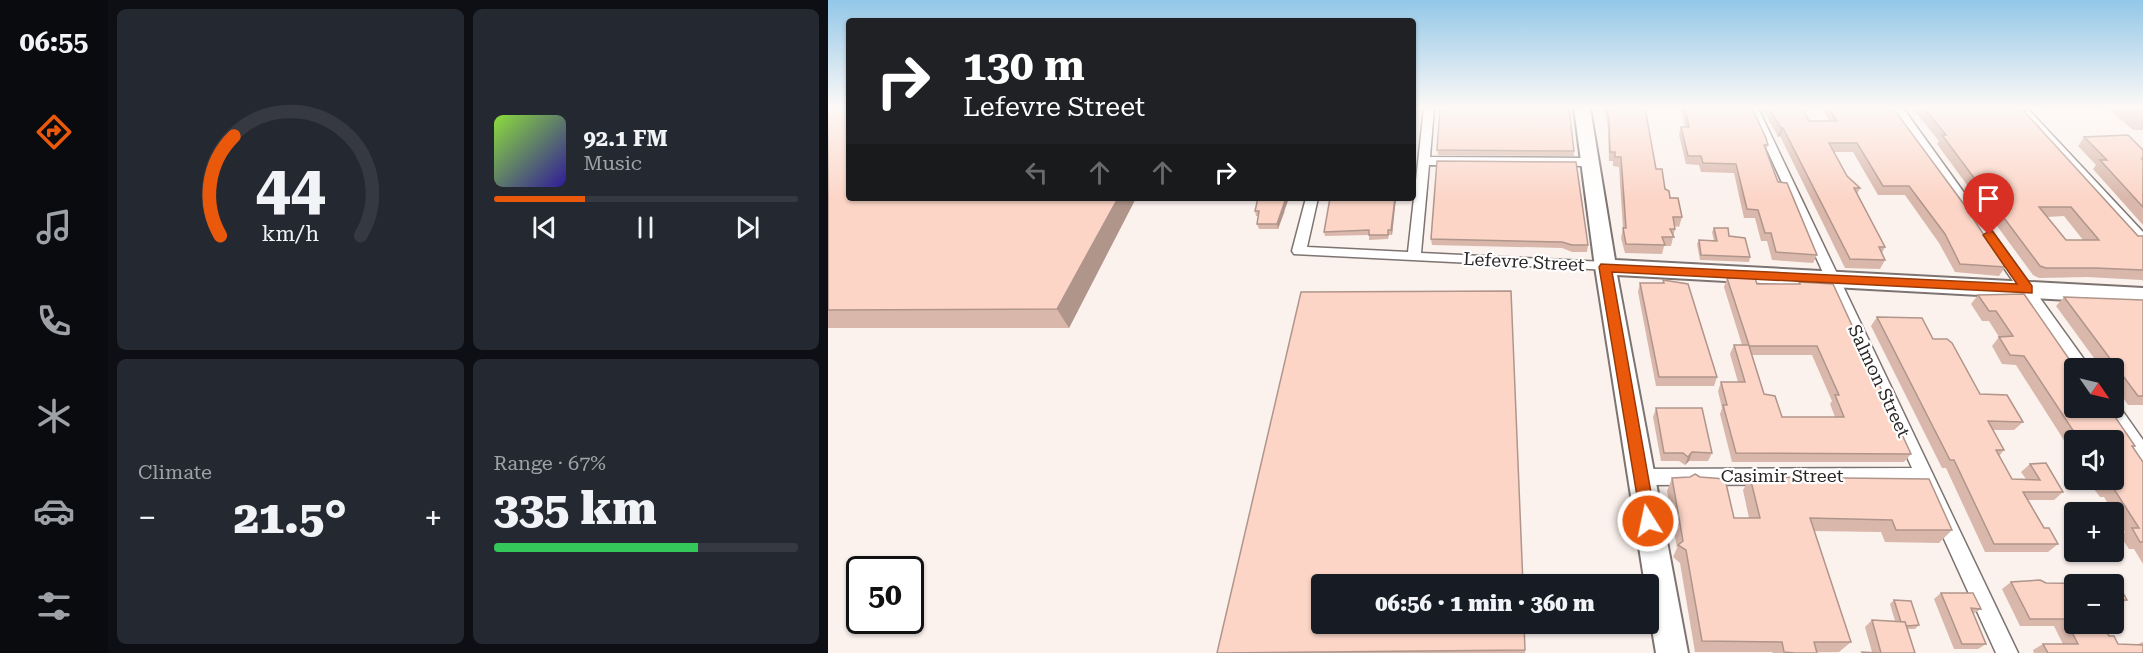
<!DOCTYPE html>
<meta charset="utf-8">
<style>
:root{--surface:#171b24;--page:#242831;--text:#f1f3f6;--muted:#9ea1a6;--line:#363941;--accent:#ea580c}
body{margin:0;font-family:"Roboto Serif",serif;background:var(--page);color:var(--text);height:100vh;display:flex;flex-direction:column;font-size:22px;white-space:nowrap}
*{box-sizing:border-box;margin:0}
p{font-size:20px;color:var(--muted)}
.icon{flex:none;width:33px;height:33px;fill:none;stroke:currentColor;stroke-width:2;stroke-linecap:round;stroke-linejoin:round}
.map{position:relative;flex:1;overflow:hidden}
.sheet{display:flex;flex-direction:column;gap:9px;padding:9px;background:#0d0f14;width:720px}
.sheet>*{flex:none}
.banner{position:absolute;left:18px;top:18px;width:570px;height:183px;border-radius:6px;box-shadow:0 2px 4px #0004;background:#202124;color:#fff;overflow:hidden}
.needle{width:39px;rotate:124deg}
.controls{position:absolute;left:1236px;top:358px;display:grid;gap:12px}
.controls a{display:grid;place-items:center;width:60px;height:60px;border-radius:6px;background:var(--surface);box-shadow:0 2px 4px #0004;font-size:30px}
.speed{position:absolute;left:18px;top:556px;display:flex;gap:12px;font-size:30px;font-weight:700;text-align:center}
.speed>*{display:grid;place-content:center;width:78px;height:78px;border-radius:50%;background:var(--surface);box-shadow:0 2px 4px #0004;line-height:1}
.speed .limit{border:3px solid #111;border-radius:9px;background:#fff;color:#111}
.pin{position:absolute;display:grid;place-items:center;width:51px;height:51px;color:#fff;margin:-62px -26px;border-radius:50% 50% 50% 0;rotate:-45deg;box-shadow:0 0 6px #0007}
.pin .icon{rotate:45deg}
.me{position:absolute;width:66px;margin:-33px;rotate:350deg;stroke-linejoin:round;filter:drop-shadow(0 0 4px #0008)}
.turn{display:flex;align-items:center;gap:21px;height:126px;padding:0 18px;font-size:27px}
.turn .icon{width:78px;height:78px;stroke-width:2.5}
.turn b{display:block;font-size:42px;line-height:51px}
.lanes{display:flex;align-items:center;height:57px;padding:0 18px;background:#0003;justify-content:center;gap:30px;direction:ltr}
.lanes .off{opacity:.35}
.big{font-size:45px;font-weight:800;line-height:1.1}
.sheet .tile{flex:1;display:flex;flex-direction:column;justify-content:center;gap:9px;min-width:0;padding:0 21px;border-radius:9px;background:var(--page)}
.sheet .dial{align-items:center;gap:0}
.dial svg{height:156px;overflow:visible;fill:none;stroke:var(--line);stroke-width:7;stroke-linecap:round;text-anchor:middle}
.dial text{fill:var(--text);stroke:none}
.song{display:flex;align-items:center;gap:18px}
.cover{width:72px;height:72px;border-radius:9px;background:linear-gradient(135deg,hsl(90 70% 55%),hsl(250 70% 35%))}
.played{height:6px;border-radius:3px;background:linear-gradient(90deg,var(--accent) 30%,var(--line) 30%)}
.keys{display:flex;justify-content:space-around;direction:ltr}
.heat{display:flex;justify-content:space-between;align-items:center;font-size:33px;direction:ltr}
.charge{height:9px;border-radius:4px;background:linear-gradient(90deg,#34c759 67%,var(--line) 0)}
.sheet .tiles{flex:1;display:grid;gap:9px;grid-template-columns:repeat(2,1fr)}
.trip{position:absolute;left:483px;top:574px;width:348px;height:60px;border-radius:6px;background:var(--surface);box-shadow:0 2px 4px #0004;font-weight:800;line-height:60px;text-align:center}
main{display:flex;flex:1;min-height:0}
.tab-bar{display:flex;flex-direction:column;width:108px;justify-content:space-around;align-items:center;background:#090b0e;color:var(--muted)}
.tab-bar .icon{width:42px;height:42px}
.tab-bar .selected{color:var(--accent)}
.tab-bar b{font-size:27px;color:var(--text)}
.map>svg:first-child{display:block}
</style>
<main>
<nav class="tab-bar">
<b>06:55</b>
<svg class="icon selected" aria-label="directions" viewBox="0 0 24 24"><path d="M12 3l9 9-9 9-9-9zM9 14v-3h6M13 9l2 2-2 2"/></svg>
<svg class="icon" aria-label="music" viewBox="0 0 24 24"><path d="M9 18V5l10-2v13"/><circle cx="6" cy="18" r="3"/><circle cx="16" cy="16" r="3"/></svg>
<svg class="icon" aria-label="phone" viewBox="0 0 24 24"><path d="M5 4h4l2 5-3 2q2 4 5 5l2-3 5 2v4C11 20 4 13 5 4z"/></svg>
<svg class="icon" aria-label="climate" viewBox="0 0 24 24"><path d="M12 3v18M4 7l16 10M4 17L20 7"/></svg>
<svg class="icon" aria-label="car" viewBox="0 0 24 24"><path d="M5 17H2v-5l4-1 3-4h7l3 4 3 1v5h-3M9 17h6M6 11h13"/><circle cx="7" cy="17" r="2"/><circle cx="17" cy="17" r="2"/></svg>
<svg class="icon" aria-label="filters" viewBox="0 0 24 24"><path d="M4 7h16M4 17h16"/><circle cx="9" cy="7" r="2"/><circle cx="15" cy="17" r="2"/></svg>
</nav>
<section class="sheet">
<div class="tiles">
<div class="tile dial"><svg viewBox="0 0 100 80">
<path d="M14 69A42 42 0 1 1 86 69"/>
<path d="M14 69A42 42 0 0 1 21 18" stroke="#ea580c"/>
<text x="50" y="56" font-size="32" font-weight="700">44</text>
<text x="50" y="72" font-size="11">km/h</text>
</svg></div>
<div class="tile">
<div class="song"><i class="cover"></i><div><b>92.1 FM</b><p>Music</p></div></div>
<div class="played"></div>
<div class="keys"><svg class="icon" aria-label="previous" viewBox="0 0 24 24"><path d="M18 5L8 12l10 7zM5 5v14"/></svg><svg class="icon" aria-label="pause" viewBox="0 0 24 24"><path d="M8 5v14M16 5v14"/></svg><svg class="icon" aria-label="next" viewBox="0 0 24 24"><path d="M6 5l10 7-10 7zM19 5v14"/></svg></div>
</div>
<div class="tile"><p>Climate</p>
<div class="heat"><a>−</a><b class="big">21.5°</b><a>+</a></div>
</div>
<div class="tile"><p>Range · 67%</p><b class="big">335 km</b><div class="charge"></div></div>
</div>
</section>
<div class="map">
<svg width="1315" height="653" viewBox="0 0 1315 653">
<rect width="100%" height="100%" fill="#fbf1ed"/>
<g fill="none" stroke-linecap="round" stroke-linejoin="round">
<defs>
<g id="street">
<path d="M596,108H606L602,157L761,158L767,162L761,166L601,165L593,253L777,262L782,264L784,267L782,270L466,254L464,251L478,198H490L479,247L580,252Z"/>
<path d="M920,108H930L1190,653H1168L1091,484L812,485L806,483L803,477L806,471L812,469L1084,468Z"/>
<path d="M1065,108H1075L1263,369H1246Z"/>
<path d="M1188,108H1199L1315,232V244L1310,243Z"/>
<path d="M1286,402L1289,403L1315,440V461L1309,459L1275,408H1286Z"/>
</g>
<path id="secondary" d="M746,108H762L787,260L1315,288V304L789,275L860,653H828L820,605V585H817L767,267Z"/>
</defs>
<use href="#street" stroke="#7d7471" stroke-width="3"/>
<use href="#secondary" stroke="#7d7471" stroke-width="4"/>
<use href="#street" fill="#fff" fill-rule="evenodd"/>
<use href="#secondary" fill="#fff" fill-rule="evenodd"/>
</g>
<g fill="#d9b7ab" fill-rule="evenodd">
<path d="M0,108L21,198H308L241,328H0Z"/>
<path d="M777,108H817L828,169L842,198L854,217L851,227L847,226V229L843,246H836L834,254L797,253L793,238L795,228L791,167L785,166V161H781L780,130Z"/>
<path d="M853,108H924L940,145L938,150L950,182L989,255L985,263L944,260L939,241H933L927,218H916L906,173L873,172L871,165L858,164L851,135L853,127H857Z"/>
<path d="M934,108H974L981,121H1001L994,108H1065L1177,267L1171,276L1127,272L1111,243L1077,195H1050L1025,152H1005L1019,176L1032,188L1029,194L1057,247L1054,253L1057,260L1052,269L1017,268L952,136L950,137Z"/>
<path d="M1084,108H1198L1200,109L1197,113L1310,236H1315V281L1314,280L1259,277L1211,278L1205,275L1109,144L1111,141ZM1236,216L1255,240H1238L1219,217Z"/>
<path d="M1280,108H1315V130H1305Z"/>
<path d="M1256,137L1315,150V225L1265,169L1268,165L1250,146Z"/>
<path d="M609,150L746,151V156L610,155Z"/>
<path d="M609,161L760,245L759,252H744L734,248L604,245L603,239Z"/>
<path d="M568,198L564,235H561L560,239L541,240V235L497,236L496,232Z"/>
<path d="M427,211H457L450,229H431L429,224L430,216H428Z"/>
<path d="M886,228L901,236L922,257L921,262L872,260L869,244L871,240L886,241L884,232Z"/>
<path d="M899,278L929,284H971V282L1083,454L1076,462H904L892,414L894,408L890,391L893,382H910L902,354L906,345H914L896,287ZM924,355H984L1004,401L1002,404L1007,417H954L936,394Z"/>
<path d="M835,280L889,377L886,386H828L810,292L812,283H835Z"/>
<path d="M1196,294L1246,408L1307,446L1305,448L1315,462V564L1306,549H1301L1292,536L1297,532L1276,497H1272L1259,480H1286V441H1246V456L1188,365L1174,364L1164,346L1171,337L1161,321H1154L1143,304L1150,295Z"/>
<path d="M1236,297L1315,300V405H1300L1286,384V369H1274L1228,306Z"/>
<path d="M1049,317L1105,339L1152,394L1195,422L1186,430H1165L1176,450L1171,456L1184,479H1198L1193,472L1202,464L1235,492L1226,500H1200L1216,528L1230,544L1220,552H1157L1118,468H1114L1043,326Z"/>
<path d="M828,408L884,453L880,461H861L857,465L851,461H833L825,417Z"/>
<path d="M922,477L1124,530L1111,543L1057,542L1053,532L986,531L1023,642L1011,652L945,653L944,652H867L852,563L845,557L849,548L839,491L844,478L906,518H921L915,490Z"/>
<path d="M1212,580L1218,583L1290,584L1299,600L1287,607H1286V585H1246V624H1274L1281,636H1286L1290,644H1310L1315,642V653H1206L1205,650L1215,644H1235L1226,626H1192L1174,589L1183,582Z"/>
<path d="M1113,593L1153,609L1145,614L1158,644L1150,649H1126L1106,599Z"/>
<path d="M1066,600L1091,625L1087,629H1080L1087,653H1033L1034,652H1044L1037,627L1044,620L1067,621L1062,604Z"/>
<path d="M697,650V653H389Z"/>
</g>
<g fill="#b0958b">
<path d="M953,128H955L952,136L950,137Z"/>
<path d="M290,198H308L241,328L229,309Z"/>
<path d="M458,198H461L450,229L449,224Z"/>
<path d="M567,198H568L564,235L563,230Z"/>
<path d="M864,452L861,461L857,465L860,457Z"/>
</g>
<g fill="#fcd5c7" stroke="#b0958b" stroke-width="1.5" fill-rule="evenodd">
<path d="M0,108H21V198H290L229,309L0,310Z"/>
<path d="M612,108H741L746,151L609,150Z"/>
<path d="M779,108H817L828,169H834L837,189L841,191L842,198H850L854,217H845L847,229H842L846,237H834L837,245L798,244L795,228H798L793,157H787V152H782L781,121Z"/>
<path d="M857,108H924L938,138L940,145H936L950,182L959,183L989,255L948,252L943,233H937L930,210L919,209L908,164L875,163L873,156H860L853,127H861Z"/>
<path d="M941,108H974L981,121H1009L1001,108H1065L1135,203L1177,267L1132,264L1117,234L1081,186H1055L1029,143H1001L1019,176L1032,188H1026L1057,247H1051L1057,260L1022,259L955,128H953Z"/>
<path d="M1096,108H1198L1200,109H1194L1310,236H1315V270L1267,268H1218L1212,266L1114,135H1118ZM1211,207H1243L1271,240H1238Z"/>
<path d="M1300,135L1315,150V159H1314L1315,160V207L1272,160H1279L1256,137Z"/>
<path d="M609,161L748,162L760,245H744L734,242L603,239Z"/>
<path d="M430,198H458L449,224H429L431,211H427Z"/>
<path d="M502,198H567L563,230H560V235H541V230L496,232Z"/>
<path d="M886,228H900L901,236L917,238L922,257L873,255L871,240L889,241Z"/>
<path d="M899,278H927L929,284H972L971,282L1005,284L1083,454L908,453L895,405H899L893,382H917L906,345H921ZM921,346H989L1011,395H1007L1016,417H954L947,396L936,394Z"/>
<path d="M835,280L860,284L889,377H831L812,283H836Z"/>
<path d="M683,291L695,585H494V624H696L697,650L389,653L473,292Z"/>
<path d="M1196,294L1248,369H1246V408H1281L1307,446H1304L1315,462V542H1312L1304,528H1311L1286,489H1282L1275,480H1286V441H1252L1196,356L1182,355L1171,337L1185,336L1168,311H1161L1150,295Z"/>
<path d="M1236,297L1315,300V396H1310Z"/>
<path d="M1049,317L1094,318L1105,339H1119L1124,343L1152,394L1179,395L1195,422L1160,421L1176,450H1168L1184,479L1212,480L1202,464L1218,463L1235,492H1195L1216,528H1221L1230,544H1166L1126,460H1122Z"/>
<path d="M828,408H874L884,453L864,452L860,457L855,453H836Z"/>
<path d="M867,474L872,477L897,479L906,518H932L922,477L1101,479L1124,530H1068L1064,520L982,518L1023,642H986L989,653H967L956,652L954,642L874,641L858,550L850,545L855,541L844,478L862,477Z"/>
<path d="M1212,580L1218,583L1290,584L1299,600H1286V585H1246V624H1274L1281,636H1286L1290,644L1315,645V653H1220L1215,644H1250L1237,619H1202L1183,582Z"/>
<path d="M1113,593H1145L1153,609L1143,608L1158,644H1134Z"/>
<path d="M1066,600L1083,601L1091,625L1078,626L1077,622H1073Z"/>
<path d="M1044,620L1077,622L1087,653H1035L1034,652L1053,653Z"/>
</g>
<linearGradient id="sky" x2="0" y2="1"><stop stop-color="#93c7e8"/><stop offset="0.54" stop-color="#fdf9f7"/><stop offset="1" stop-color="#fdf9f7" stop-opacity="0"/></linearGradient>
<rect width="1315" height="199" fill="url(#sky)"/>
<path fill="#ea580c" stroke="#983908" stroke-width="1.5" d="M1161,231L1165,232L1204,286V293L784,272L828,521L826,526L820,528L814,526L771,267L773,264L1189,284L1155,235Z"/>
<g text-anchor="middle" stroke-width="4.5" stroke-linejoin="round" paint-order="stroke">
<g font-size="18" fill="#2b2726" stroke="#fff">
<text transform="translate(696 262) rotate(3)" y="6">Lefevre Street</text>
<text transform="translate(1051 381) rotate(65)" y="6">Salmon Street</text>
<text x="954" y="482">Casimir Street</text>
</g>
</g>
</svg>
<div class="controls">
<a><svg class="needle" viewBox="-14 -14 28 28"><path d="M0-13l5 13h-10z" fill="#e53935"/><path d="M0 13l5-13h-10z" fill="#9ea1a6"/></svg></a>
<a><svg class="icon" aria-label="sound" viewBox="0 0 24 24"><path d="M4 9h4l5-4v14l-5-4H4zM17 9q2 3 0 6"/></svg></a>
<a>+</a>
<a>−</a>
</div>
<div class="speed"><div class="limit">50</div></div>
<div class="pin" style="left:1161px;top:235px;background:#d93025"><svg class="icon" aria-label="arrive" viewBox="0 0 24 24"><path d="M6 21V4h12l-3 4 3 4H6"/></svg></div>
<svg class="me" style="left:820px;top:521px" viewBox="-20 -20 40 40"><circle r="17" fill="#ea580c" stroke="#fff" stroke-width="3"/><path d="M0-11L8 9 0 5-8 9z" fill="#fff"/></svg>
<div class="trip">06:56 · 1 min · 360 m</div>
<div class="banner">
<div class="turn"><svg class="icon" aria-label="right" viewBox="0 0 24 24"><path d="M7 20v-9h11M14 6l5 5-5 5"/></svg><div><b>130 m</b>Lefevre Street</div></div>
<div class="lanes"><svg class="icon off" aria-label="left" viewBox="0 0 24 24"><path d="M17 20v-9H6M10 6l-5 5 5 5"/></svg><svg class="icon off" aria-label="ahead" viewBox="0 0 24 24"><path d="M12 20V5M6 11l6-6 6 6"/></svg><svg class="icon off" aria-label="ahead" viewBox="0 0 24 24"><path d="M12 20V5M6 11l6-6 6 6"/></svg><svg class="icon" aria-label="right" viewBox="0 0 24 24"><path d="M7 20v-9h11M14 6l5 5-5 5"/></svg></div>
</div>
</div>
</main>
